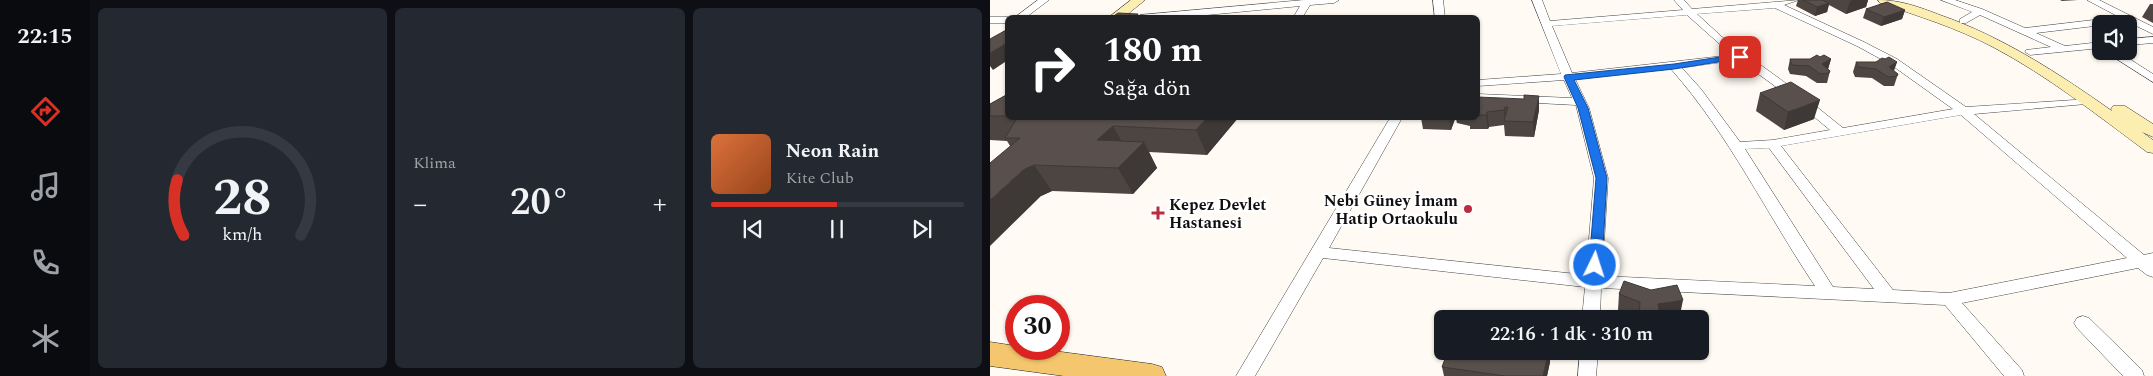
<!DOCTYPE html>
<html lang="tr">
<meta charset="utf-8">
<style>
:root{--surface:#171b24;--page:#242831;--text:#f1f3f6;--muted:#9ea1a6;--line:#363941;--accent:#d93025}
body{margin:0;font-family:Spectral,serif;background:var(--page);color:var(--text);height:100vh;display:flex;flex-direction:column;font-size:19px;white-space:nowrap}
*{box-sizing:border-box;margin:0}
p{font-size:16px;color:var(--muted)}
.icon{flex:none;width:28px;height:28px;fill:none;stroke:currentColor;stroke-width:2;stroke-linecap:round;stroke-linejoin:round}
.map{position:relative;flex:1;overflow:hidden}
.sheet{display:flex;flex-direction:column;gap:8px;padding:8px;background:#0d0f14;width:900px}
.sheet>*{flex:none}
.banner{position:absolute;left:15px;top:15px;width:475px;height:105px;border-radius:8px;box-shadow:0 1px 4px #0004;background:#202124;color:#fff;overflow:hidden}
.tools{position:absolute;left:1102px;top:15px;display:grid;gap:10px}
.tools a{display:grid;place-items:center;width:45px;height:45px;border-radius:8px;background:var(--surface);box-shadow:0 1px 4px #0004;font-size:25px}
.speed{position:absolute;left:15px;top:295px;display:flex;gap:10px;font-size:25px;font-weight:700;text-align:center}
.speed>*{display:grid;place-content:center;width:65px;height:65px;border-radius:50%;background:var(--surface);box-shadow:0 1px 4px #0004;line-height:1}
.speed .limit{border:8px solid #d22;background:#fff;color:#111}
.pin{position:absolute;display:grid;place-items:center;width:42px;height:42px;color:#fff;margin:-21px;border-radius:10px;box-shadow:0 2px 8px #0006}
.me{position:absolute;width:55px;margin:-28px;rotate:4deg;stroke-linejoin:round;filter:drop-shadow(0 0 4px #0008)}
.turn{display:flex;align-items:center;gap:18px;height:105px;padding:0 15px;font-size:22px}
.turn .icon{width:65px;height:65px;stroke-width:2.5}
.turn b{display:block;font-size:35px;line-height:42px}
.big{font-size:38px;font-weight:600;line-height:1.1}
.sheet .tile{flex:1;display:flex;flex-direction:column;justify-content:center;gap:8px;min-width:0;padding:0 18px;border-radius:8px;background:var(--page)}
.sheet .dial{align-items:center;gap:0}
.dial svg{height:130px;overflow:visible;fill:none;stroke:var(--line);stroke-width:7;stroke-linecap:round;text-anchor:middle}
.dial text{fill:var(--text);stroke:none}
.song{display:flex;align-items:center;gap:15px}
.cover{width:60px;height:60px;border-radius:8px;background:linear-gradient(135deg,hsl(20 70% 55%),hsl(20 70% 35%))}
.played{height:5px;border-radius:2px;background:linear-gradient(90deg,var(--accent) 50%,var(--line) 50%)}
.keys{display:flex;justify-content:space-around;direction:ltr}
.heat{display:flex;justify-content:space-between;align-items:center;font-size:28px;direction:ltr}
.sheet .tiles{flex:1;display:grid;gap:8px;grid-template-columns:repeat(3,1fr)}
.trip{position:absolute;left:444px;top:310px;width:275px;height:50px;border-radius:8px;background:var(--surface);box-shadow:0 1px 4px #0004;font-weight:600;line-height:50px;text-align:center}
main{display:flex;flex:1;min-height:0}
.tabs{display:flex;flex-direction:column;width:90px;justify-content:space-around;align-items:center;background:#090b0e;color:var(--muted)}
.tabs .icon{width:35px;height:35px}
.tabs .selected{color:var(--accent)}
.tabs b{font-size:22px;color:var(--text)}
.map>svg:first-child{display:block}
</style>
<main>
<nav class="tabs">
<b>22:15</b>
<svg class="icon selected" aria-label="directions" viewBox="0 0 24 24"><path d="M12 3l9 9-9 9-9-9zM9 14v-3h6M13 9l2 2-2 2"/></svg>
<svg class="icon" aria-label="music" viewBox="0 0 24 24"><path d="M9 18V5l10-2v13"/><circle cx="6" cy="18" r="3"/><circle cx="16" cy="16" r="3"/></svg>
<svg class="icon" aria-label="phone" viewBox="0 0 24 24"><path d="M5 4h4l2 5-3 2q2 4 5 5l2-3 5 2v4C11 20 4 13 5 4z"/></svg>
<svg class="icon" aria-label="climate" viewBox="0 0 24 24"><path d="M12 3v18M4 7l16 10M4 17L20 7"/></svg>
</nav>
<section class="sheet">
<div class="tiles">
<div class="tile dial"><svg viewBox="0 0 100 80">
<path d="M14 69A42 42 0 1 1 86 69"/>
<path d="M14 69A42 42 0 0 1 10 35" stroke="#d93025"/>
<text x="50" y="56" font-size="32" font-weight="700">28</text>
<text x="50" y="72" font-size="11">km/h</text>
</svg></div>
<div class="tile"><p>Klima</p>
<div class="heat"><a>−</a><b class="big">20°</b><a>+</a></div>
</div>
<div class="tile">
<div class="song"><i class="cover"></i><div><b>Neon Rain</b><p>Kite Club</p></div></div>
<div class="played"></div>
<div class="keys"><svg class="icon" aria-label="previous" viewBox="0 0 24 24"><path d="M18 5L8 12l10 7zM5 5v14"/></svg><svg class="icon" aria-label="pause" viewBox="0 0 24 24"><path d="M8 5v14M16 5v14"/></svg><svg class="icon" aria-label="next" viewBox="0 0 24 24"><path d="M6 5l10 7-10 7zM19 5v14"/></svg></div>
</div>
</div>
</section>
<div class="map">
<svg width="1163" height="376" viewBox="0 0 1163 376">
<rect width="100%" height="100%" fill="#fffbf4"/>
<g fill="none" stroke-linecap="round" stroke-linejoin="round">
<defs>
<g id="street">
<path d="M48,0H59L35,18H24Z"/>
<path d="M314,0H349L344,3L320,5L312,18H303L310,6L186,18H146L150,15Z"/>
<path d="M443,0H453L455,18H445Z"/>
<path d="M542,0H552L560,21L693,10L684,0H694L702,9L809,0L794,5L874,42L907,59L976,107L1100,99L1102,101L1096,104L984,114L1154,255L1163,253V277L1157,275L1148,268L972,303L1032,370L1034,376H1014L955,305L611,288L610,319H592L595,287L333,258L265,376H246L400,118H412L339,248L596,275L604,178L586,105L488,100V94L582,98L574,80L488,86V80L571,74ZM785,8L867,46L900,64L963,109L853,128L812,95L732,37L707,14ZM697,15L742,55L582,73L562,26ZM749,60L804,100L840,130L783,140L750,142L711,89L692,68ZM681,69C740,136 776,213 825,286L612,276L618,178L599,108L585,79ZM971,115L1137,258L959,293L903,290L791,146ZM779,148L884,289L843,287L755,149Z"/>
<path d="M951,0H965L992,9L1035,28L1129,17L1097,0H1109L1163,27V34L1138,22L1046,33L1075,46L1111,42V48L1040,55L1035,52L1036,50L1061,47L990,15L976,23H970V19L982,12Z"/>
<path d="M0,17H18L19,18H18V23H0Z"/>
<path d="M1163,37V43L1139,45V39Z"/>
<path d="M1114,51H1127L1163,74V82Z"/>
<path d="M1093,316L1099,318L1152,370L1154,376H1133L1087,328L1084,323L1087,318Z"/>
<path d="M590,351H608L606,376H588Z"/>
</g>
<g id="secondary">
<path d="M141,0H155L133,18H118Z"/>
<path d="M888,0C911,0 929,7 950,15C1013,37 1068,73 1122,111L1121,109L1123,106H1135L1163,124V137L1152,132L1163,140V153L1157,152C1107,115 1058,76 1003,47C967,28 928,16 890,3Z"/>
</g>
<path id="primary" d="M0,342L26,346V349H49L162,364L172,367L176,376H74L0,366Z"/>
</defs>
<use href="#street" stroke="#434343" stroke-width="1"/>
<use href="#secondary" stroke="#323232" stroke-width="1"/>
<use href="#primary" stroke="#212121" stroke-width="1"/>
<use href="#street" fill="#fff" fill-rule="evenodd"/>
<use href="#secondary" fill="#fcedb1" fill-rule="evenodd"/>
<use href="#primary" fill="#f4c76e" fill-rule="evenodd"/>
</g>
<g fill="#4d4542">
<path d="M808,0H878L876,7L856,14L839,5L837,12L825,16L806,6Z"/>
<path d="M1070,0H1088L1072,1Z"/>
<path d="M1160,4H1163V23L1152,17Z"/>
<path d="M876,9L915,10L912,19L891,26L873,18Z"/>
<path d="M830,57L841,59L838,69L840,71L837,83H827L816,76L800,74L798,69L800,59H820Z"/>
<path d="M895,59L907,62L904,71L908,74L904,86H894L882,78L865,77L863,72L866,62H886Z"/>
<path d="M770,93L824,119L794,130L766,111Z"/>
<path d="M18,94V118H248L217,155L159,152L167,168L143,194L62,191L51,196L17,141L0,140V104Z"/>
<path d="M488,97L549,110L544,137L515,136L514,125L499,127L498,129H480V126L467,123L466,119H465L461,130L433,129L431,118H488Z"/>
<path d="M661,290L690,315L672,319H648V317L628,310L629,294Z"/>
<path d="M458,351H560V362L557,376H454L452,367Z"/>
</g>
<g fill="#3e3836">
<path d="M863,0H878L876,7L856,14L860,1Z"/>
<path d="M839,3L837,12L825,16L827,7Z"/>
<path d="M915,10L912,19L891,26L894,17Z"/>
<path d="M148,14L150,18H143Z"/>
<path d="M18,42V60L3,70L0,66V53Z"/>
<path d="M841,59L838,69L830,74L832,64Z"/>
<path d="M907,62L903,71L896,76L899,67Z"/>
<path d="M549,96V110L544,137L543,122Z"/>
<path d="M830,100L824,119L794,130L798,112Z"/>
<path d="M515,107L516,121H515L514,110Z"/>
<path d="M497,112L499,127L498,129L496,115Z"/>
<path d="M217,118H248L217,155L206,130Z"/>
<path d="M459,118H465V119L461,130Z"/>
<path d="M123,126L137,151L107,140Z"/>
<path d="M154,142L167,168L143,194L128,168Z"/>
<path d="M44,165L62,191L51,196L0,246V200L33,170Z"/>
<path d="M693,300L690,315L672,319H666L668,304Z"/>
<path d="M559,351H560V362L557,376H553Z"/>
</g>
<g fill="#59504d" stroke="#3e3836">
<path d="M813,0H832L839,3L827,7Z"/>
<path d="M897,2L915,10L894,17L876,9Z"/>
<path d="M128,13L148,14L143,18H121Z"/>
<path d="M18,29V42L0,53V39Z"/>
<path d="M827,55L830,57L834,55L841,59L832,64L840,71L839,73L830,74L819,66L802,65L800,59H820Z"/>
<path d="M899,57L907,62L899,67L908,74L907,76L898,77L886,69L868,67L866,62H886L892,58L895,59Z"/>
<path d="M801,82L830,100L798,112L770,93Z"/>
<path d="M18,94V116H0V104Z"/>
<path d="M534,95L549,96L543,122L514,121L518,107H515L514,110L497,112L496,115H488V97L534,99Z"/>
<path d="M27,118H217L206,130L123,126L107,140L154,142L128,168L44,165L33,170L0,200V163L30,138H15Z"/>
<path d="M634,281L661,290L687,285L693,300L668,304L670,319H649L650,302L629,294Z"/>
<path d="M458,351H559L553,376H515L452,367Z"/>
</g>
<path fill="#1a73e8" stroke="#114b97" d="M750,54L753,55V58L684,69L584,80L598,108L617,178L612,265L610,268H601L599,265L606,178L588,108L574,77L575,75L684,64Z"/>
<g fill="#bd2b40" stroke="#fff" stroke-width="2">
<circle cx="478" cy="209" r="5"/>
<path d="M165.5 205.5h5v5h5v5h-5v5h-5v-5h-5v-5h5z"/>
</g>
<g text-anchor="middle" stroke-width="5" stroke-linejoin="round" paint-order="stroke">
<g font-size="16" font-weight="bold" fill="#101010" stroke="#fff" text-anchor="end">
<text x="468" y="206">Nebi Güney İmam<tspan x="468" dy="18">Hatip Ortaokulu</tspan></text>
<text x="179" y="210" text-anchor="start">Kepez Devlet<tspan x="179" dy="18">Hastanesi</tspan></text>
</g>
</g>
</svg>
<div class="tools">
<a><svg class="icon" aria-label="sound" viewBox="0 0 24 24"><path d="M4 9h4l5-4v14l-5-4H4zM17 9q2 3 0 6"/></svg></a>
</div>
<div class="speed"><div class="limit">30</div></div>
<div class="pin" style="left:750px;top:57px;background:#d93025"><svg class="icon" aria-label="arrive" viewBox="0 0 24 24"><path d="M6 21V4h12l-3 4 3 4H6"/></svg></div>
<svg class="me" style="left:605px;top:265px" viewBox="-20 -20 40 40"><circle r="17" fill="#1a73e8" stroke="#fff" stroke-width="3"/><path d="M0-11L8 9 0 5-8 9z" fill="#fff"/></svg>
<div class="trip">22:16 · 1 dk · 310 m</div>
<div class="banner">
<div class="turn"><svg class="icon" aria-label="right" viewBox="0 0 24 24"><path d="M7 20v-9h11M14 6l5 5-5 5"/></svg><div><b>180 m</b>Sağa dön</div></div>
</div>
</div>
</main>
